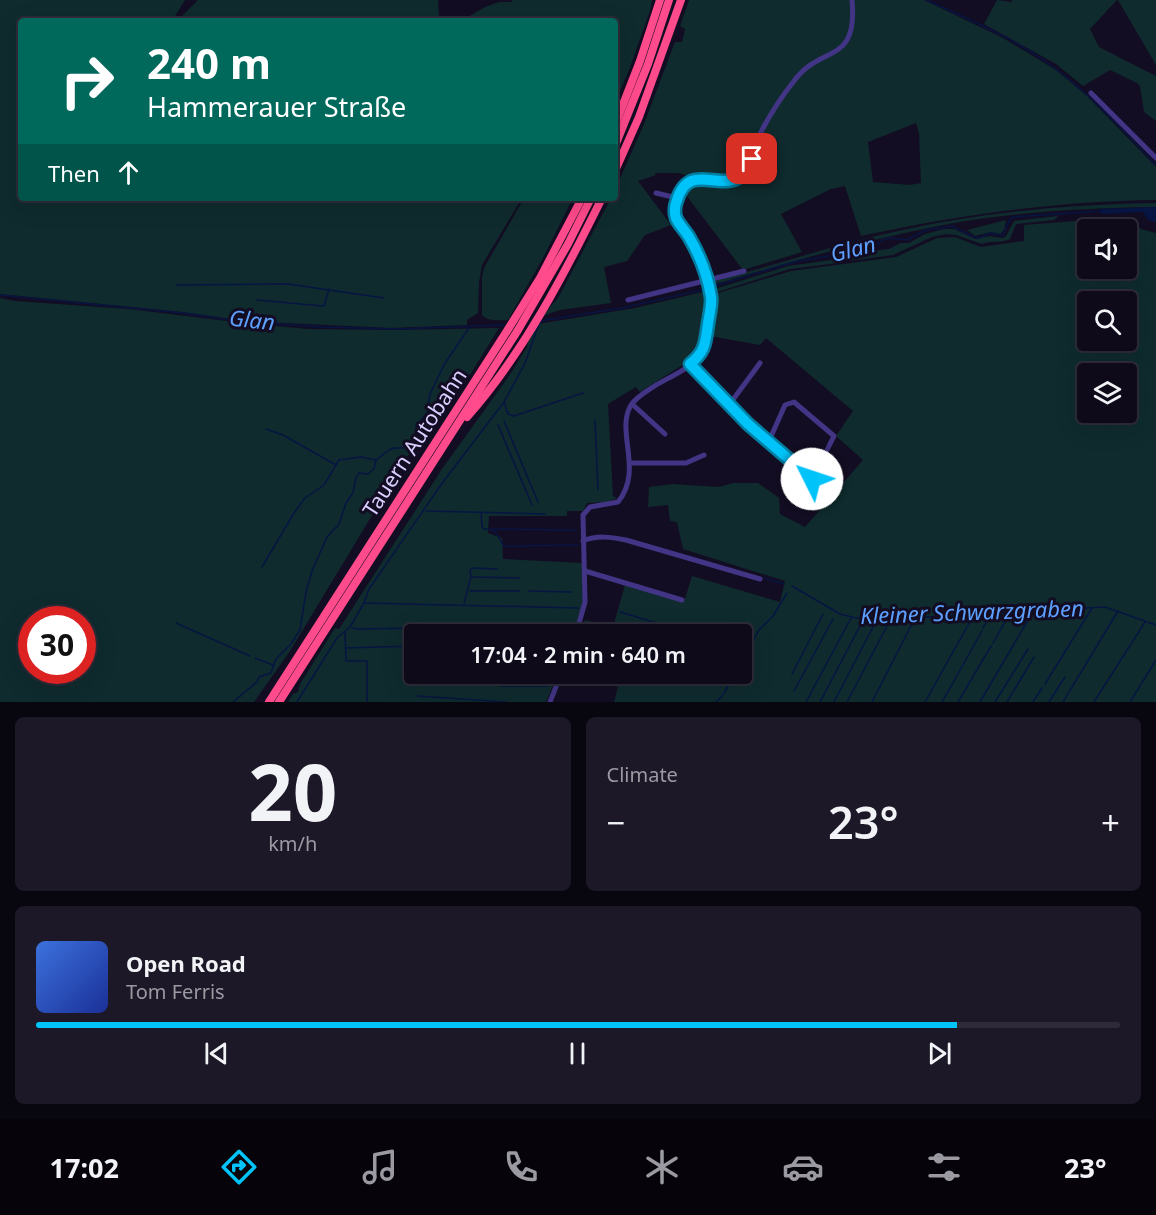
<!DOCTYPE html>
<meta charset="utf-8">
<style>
:root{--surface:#0e0a1a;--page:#1c1827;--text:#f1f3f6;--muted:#9b9aa2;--line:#2e2b39;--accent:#00c3fa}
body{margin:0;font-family:"Noto Sans",sans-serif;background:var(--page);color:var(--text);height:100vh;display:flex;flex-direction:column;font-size:22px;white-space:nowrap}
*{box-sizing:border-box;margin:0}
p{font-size:20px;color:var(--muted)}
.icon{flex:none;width:33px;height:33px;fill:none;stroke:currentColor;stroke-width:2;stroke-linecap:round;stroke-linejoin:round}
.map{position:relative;height:702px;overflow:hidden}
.panel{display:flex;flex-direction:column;gap:15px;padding:15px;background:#08060e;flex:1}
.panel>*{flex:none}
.guide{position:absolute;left:18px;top:18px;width:600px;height:183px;border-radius:6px;box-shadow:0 6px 24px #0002,0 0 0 2px var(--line);background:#00695c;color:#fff;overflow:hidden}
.controls{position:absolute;left:1077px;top:219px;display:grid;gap:12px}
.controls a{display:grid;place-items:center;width:60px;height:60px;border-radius:6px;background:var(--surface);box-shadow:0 6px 24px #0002,0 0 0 2px var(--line);font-size:30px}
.speed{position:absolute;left:18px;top:606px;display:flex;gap:12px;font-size:30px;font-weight:700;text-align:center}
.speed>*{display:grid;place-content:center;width:78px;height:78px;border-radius:50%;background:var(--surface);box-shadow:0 6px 24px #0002,0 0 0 2px var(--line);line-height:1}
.speed .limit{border:9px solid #d22;background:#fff;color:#111}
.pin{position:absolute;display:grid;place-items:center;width:51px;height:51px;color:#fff;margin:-26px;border-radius:12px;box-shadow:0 3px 9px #0006}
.me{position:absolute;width:66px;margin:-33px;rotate:311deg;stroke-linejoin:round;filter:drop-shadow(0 0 4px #0008)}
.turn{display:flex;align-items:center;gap:21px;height:126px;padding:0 30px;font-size:27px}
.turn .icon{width:78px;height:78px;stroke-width:2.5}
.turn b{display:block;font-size:42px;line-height:51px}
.then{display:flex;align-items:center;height:57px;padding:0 30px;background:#0003;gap:12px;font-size:22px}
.big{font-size:45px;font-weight:600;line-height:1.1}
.panel .widget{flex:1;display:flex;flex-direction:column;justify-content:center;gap:9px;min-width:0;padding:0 21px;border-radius:9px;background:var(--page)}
.panel .dial{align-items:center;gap:0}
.dial b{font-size:78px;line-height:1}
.song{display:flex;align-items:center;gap:18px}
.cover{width:72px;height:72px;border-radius:9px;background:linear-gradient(135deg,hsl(220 70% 55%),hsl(230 70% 35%))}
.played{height:6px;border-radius:3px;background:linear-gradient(90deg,var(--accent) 85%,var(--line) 85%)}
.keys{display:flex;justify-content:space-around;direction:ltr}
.heat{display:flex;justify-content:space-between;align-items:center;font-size:33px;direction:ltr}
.panel .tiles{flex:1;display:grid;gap:15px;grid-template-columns:1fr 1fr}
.widget:last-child{grid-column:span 2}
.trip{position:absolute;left:404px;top:624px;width:348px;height:60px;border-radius:6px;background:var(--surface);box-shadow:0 6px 24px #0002,0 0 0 2px var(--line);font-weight:600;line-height:60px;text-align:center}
.tabs{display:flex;height:96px;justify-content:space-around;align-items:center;background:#06040a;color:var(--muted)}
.tabs .icon{width:42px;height:42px}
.tabs .on{color:var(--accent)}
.tabs b{font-size:27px;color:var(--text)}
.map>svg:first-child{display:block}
</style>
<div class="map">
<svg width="1156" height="702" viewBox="0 0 1156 702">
<rect width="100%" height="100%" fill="#130d23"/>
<g fill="#0f2b2e" fill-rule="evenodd">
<path d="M0,0H185L172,21H21V198H522L482,265L479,282L478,313L467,320V325L390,328L245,321L183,312L0,294Z"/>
<path d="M198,0H438L439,18L463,20L485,7L499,2H512V0H652L650,11L629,70L615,103V21H180V18Z"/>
<path d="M689,0H924L1003,38L1056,70L1087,96L1156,167V200C1057,201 958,215 861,236L845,186L831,189L781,214L802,252L743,270L683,191L695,181L693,177L678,173H655L656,175L638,181L671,225L645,235L627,261L604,267L611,303L560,310L542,316L558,298L611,198H615V190L644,124L675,42H682L685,29L680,26ZM916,123L919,133L921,183L910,185L873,182L868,142Z"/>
<path d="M997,0L1011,2L1013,0H1117L1090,29L1099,47L1156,76V121L1144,112L1140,86L1137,83L1110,70L1083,86L1056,64L984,24Z"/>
<path d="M1118,0H1156V65Z"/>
<path d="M524,198H573L543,258L508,320C499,320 488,322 482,315V277L484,268Z"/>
<path d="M1156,203V207C1086,208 1011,212 943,225C864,240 787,263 709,286L708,282C769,268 828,246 889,233C976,213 1067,204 1156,203Z"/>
<path d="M1058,216L1054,220L1016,224L1010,239C1000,244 991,240 982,244L956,235L946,234L932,237L893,255L849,261L845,259L838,263L790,269L714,293L712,290L788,266L838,259L848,254L889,249L901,243H909L925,234L944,229H954L975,239L989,236L1003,238L1006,236L1014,221Z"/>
<path d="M1006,220L1004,230L1000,234L991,232L975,236L967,230Z"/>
<path d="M1131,220L1141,229L1156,233V702H614L618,687L593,679L594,674H741V634H579L585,620L613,627L625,585L684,602L692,576L780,602L785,581L683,549L677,522L670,521L668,505L648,507L649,487L673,484L719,487L733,483H758L779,498L780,514L805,527L863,460L836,436L853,411L766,338L760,345L710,336L714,297L718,293L791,271L896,257L937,238L955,237L981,247L1024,241V225L1076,221ZM1088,230H1126V268H1088ZM1088,302H1126V340H1088ZM1088,374H1126V412H1088Z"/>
<path d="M707,291L709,295C707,315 707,341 695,357L640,392L636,387L608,404L613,496L617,498L608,502L587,503L583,511H567V516H489L488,533L502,538L503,559L582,563L583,606L573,634H414V674H558L546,702H288L293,694L298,692L300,684L335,628L339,629L442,469L511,373L527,347L528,341L538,324L635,308Z"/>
<path d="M0,298L15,301L129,309L235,322L307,329L395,330L499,328L465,383L459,382L456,388L458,391L453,398L446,397L433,417L432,425L435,429L422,447L414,446L290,651L254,702H0ZM32,620H82V670H32Z"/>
</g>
<path fill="#071542" d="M1156,207V222L1148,220L1143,212L1101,214L1100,209Z"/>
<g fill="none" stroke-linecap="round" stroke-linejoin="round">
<g stroke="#071542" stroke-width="1.5">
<path d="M927,0C967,19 1009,36 1045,61C1087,90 1121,129 1156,165"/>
<path d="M176,285L288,284L384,298"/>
<path d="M711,287L794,262L834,255L838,250L845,247L868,250L874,248L882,240L891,238L907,240L926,230L952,226L973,237L979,238L990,233L1003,235L1010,219L1014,217L1101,211"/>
<path d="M0,295L183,313L238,321L322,327L397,329L504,325"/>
<path d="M257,300L322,306H324L329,289"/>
<path d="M504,402L508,414L514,416L583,393"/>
<path d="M595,420L598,490"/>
<path d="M504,421L538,502"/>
<path d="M498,425L532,505"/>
<path d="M266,429L283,435L336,465"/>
<path d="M426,511L545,514"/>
<path d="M481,513L482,527L484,529C500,529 496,536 504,546L578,545"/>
<path d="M493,529L576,530"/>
<path d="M262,567L294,513L305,498L324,485L339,460L361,457L376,460C393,447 390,447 411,448L415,445L416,426L427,413L430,394L445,363L469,328"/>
<path d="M473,577L520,578"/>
<path d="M764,578L784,584"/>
<path d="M792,586L840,614L856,618H912L1105,607L1156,625"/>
<path d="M470,591H520"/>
<path d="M529,591L571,592"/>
<path d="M364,603L578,608"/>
<path d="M464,603L471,577L470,570L472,568L497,569"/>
<path d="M620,612L693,634"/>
<path d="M176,623L250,656"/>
<path d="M352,628L358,629L420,628"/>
<path d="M983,628L991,613"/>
<path d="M345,632L346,661H367V702"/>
<path d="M993,643L1010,613"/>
<path d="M409,646V671L414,673"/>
<path d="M346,648L414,646"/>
<path d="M255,658L273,665"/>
<path d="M741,662L759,630L773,616L787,593"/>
<path d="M792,674L823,614"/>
<path d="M1045,684L1092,608"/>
<path d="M501,686H548"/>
<path d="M794,691L833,619"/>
<path d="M724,693L735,674"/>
<path d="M417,696L506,702"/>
<path d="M233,702L257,682L259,677L271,673L276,659L291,644L300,630L306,592L312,571L327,537L339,524L346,503L353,493L356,477L359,473L368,474L374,469L376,460"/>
<path d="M297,702L337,638L350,627L364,603L369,589L443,482L504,402L525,363L540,321L622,308L706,289"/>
<path d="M716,702L723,695"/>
<path d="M806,702L851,618"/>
<path d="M820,702L861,624"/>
<path d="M834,702L874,625"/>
<path d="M847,702L887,626"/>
<path d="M872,702L915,618"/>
<path d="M925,702L972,618L971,616"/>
<path d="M942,702L982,631"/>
<path d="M958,702L991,646"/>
<path d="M980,702L1034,610"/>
<path d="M995,702L1028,649"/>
<path d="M1007,702L1034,657"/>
<path d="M1033,702L1042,688"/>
<path d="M1049,702L1065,677"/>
<path d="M1063,702L1118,611"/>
<path d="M1094,702L1145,622"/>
<path d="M1130,702L1156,660"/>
</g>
<g stroke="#423585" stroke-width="5">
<path d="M1091,93L1156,158"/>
<path d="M656,193L677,198"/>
<path d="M628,300L744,271"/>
<path d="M690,364L748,424L810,479L813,478L834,436L794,402L785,405L769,441"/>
<path d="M632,404L665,434"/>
<path d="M729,405L760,363"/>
<path d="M630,463H686L704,455"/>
<path d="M583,541C597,535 611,537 626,540L760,579"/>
<path d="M585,571L682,600"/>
<path d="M576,634L585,602L583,515L590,507L618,502C644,470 615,431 631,405C637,396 647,391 656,385C670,377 691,368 701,355C708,345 711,314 711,301C711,284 698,251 689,237C685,231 679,225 676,218C673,210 676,199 680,192C698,164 722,193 742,176C754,165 754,145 762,130C771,113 782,96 794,81C822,43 858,66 852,0"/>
<path d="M550,702L561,674"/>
</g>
<g stroke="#ff4a8b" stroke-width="8">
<path d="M615,125L640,61L660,0"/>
<path d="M615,146L648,64L669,0"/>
<path d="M615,171L639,117L681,0"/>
<path d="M467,417C523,354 565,273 602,198"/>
<path d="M269,702L507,331L540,278L582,198"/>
<path d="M279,702L518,330L568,244L591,198"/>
</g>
</g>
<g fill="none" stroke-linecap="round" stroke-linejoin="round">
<defs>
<path id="route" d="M752,159C733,208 692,153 677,200C675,205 674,212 676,218C679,225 685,230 689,237C699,254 708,277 711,297C712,305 709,316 708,324C705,343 706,351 690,364L748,424L812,479"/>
</defs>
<use href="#route" stroke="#007fa2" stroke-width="15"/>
<use href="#route" stroke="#00c3fa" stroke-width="10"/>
</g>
<g text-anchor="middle" stroke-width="6" stroke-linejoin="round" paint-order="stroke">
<g font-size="21" fill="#dacfff" stroke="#130d23">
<text transform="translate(415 443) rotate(-57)" y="7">Tauern Autobahn</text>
</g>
<g font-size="22" font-style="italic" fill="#5da0ff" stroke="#130d23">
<text transform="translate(853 249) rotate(-14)" y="8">Glan</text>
<text transform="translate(252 320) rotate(6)" y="8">Glan</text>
<text transform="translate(972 612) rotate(-2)" y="8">Kleiner Schwarzgraben</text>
</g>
</g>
</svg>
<div class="controls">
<a><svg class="icon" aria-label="sound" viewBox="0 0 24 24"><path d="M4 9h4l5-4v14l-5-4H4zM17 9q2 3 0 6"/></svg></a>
<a><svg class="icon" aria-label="search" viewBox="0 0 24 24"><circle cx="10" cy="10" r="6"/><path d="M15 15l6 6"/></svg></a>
<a><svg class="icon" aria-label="layers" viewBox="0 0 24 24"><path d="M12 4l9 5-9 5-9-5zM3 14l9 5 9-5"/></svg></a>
</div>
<div class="speed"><div class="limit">30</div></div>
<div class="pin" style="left:752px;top:159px;background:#d93025"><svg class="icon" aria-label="arrive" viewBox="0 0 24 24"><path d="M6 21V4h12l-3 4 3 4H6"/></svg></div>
<svg class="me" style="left:812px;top:479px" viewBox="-20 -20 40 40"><circle r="19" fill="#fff"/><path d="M0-13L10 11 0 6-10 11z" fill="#00c3fa"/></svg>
<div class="trip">17:04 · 2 min · 640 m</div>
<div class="guide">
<div class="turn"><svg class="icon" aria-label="right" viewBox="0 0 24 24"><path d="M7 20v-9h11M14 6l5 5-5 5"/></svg><div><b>240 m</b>Hammerauer Straße</div></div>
<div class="then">Then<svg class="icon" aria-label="ahead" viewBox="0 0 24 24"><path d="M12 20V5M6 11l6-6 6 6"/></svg></div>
</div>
</div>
<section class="panel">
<div class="tiles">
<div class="widget dial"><b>20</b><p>km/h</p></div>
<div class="widget"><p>Climate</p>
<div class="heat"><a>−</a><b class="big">23°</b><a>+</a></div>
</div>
<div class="widget">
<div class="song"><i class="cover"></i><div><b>Open Road</b><p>Tom Ferris</p></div></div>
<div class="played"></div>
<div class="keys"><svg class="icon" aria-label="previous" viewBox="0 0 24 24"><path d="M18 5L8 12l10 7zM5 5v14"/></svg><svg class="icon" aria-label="pause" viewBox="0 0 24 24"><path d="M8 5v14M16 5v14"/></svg><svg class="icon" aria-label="next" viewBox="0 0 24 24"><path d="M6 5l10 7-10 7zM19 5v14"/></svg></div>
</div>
</div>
</section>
<nav class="tabs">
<b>17:02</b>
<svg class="icon on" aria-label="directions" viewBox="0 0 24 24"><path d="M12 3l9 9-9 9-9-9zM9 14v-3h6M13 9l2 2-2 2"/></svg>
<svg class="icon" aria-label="music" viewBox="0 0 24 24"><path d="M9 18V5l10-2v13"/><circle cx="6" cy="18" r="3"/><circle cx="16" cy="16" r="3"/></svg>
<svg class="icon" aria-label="phone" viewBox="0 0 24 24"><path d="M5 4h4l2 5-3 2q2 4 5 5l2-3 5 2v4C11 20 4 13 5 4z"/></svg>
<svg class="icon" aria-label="climate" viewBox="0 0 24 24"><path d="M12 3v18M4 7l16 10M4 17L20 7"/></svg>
<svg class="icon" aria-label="car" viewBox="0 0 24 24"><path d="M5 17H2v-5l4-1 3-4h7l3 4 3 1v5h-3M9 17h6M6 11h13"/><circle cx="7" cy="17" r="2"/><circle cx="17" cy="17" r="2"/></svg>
<svg class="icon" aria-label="filters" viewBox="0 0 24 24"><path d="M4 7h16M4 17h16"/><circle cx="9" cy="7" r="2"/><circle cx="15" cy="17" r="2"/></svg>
<b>23°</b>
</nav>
